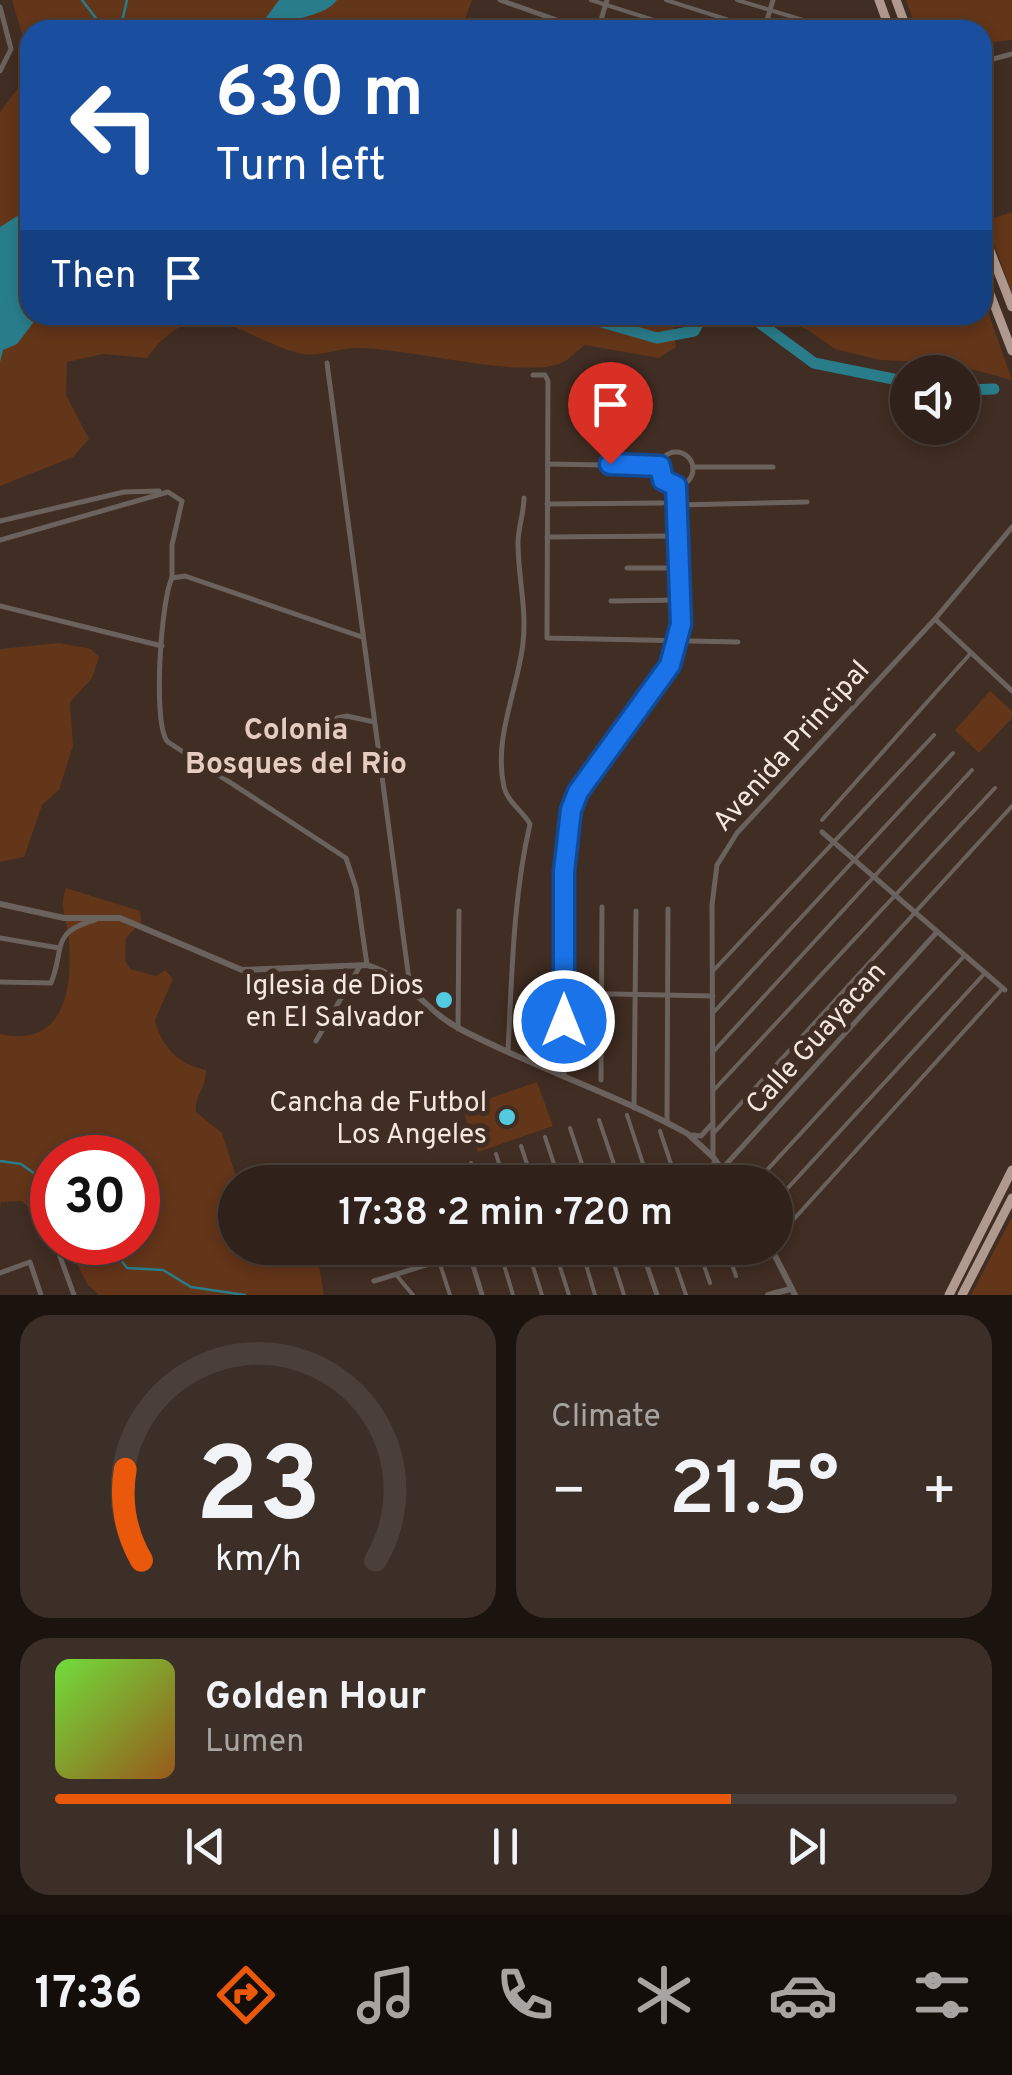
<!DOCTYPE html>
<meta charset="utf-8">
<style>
:root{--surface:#30221a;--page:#3c2f27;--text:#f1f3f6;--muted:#a8a4a2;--line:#4b3f39;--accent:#ea580c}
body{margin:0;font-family:Overpass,sans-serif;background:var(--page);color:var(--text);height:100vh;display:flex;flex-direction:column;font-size:38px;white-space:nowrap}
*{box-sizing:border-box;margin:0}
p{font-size:32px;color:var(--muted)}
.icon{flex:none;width:55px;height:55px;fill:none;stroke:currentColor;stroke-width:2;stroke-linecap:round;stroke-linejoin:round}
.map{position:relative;height:1295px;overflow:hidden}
.sheet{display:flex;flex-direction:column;gap:20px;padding:20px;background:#1a130e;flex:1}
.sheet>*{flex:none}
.guide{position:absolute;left:20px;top:20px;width:972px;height:305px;border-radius:30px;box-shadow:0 5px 15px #0003,0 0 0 2px var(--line);background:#1a4fa0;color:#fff;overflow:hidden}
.controls{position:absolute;left:890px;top:355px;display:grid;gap:20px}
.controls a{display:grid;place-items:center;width:90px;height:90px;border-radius:50%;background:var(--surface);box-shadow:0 5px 15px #0003,0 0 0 2px var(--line);font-size:50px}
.speed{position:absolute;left:30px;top:1135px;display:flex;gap:20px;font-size:50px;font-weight:700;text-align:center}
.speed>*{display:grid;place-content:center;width:130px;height:130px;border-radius:50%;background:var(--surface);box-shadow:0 5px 15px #0003,0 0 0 2px var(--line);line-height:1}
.speed .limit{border:15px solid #d22;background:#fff;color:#111}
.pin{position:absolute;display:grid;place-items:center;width:85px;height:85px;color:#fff;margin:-102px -42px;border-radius:50% 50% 50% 0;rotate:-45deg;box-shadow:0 0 10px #0007}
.pin .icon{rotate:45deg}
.me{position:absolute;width:110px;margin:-55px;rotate:0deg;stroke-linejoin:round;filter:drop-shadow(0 0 8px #0008)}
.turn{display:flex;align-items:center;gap:35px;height:210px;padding:0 30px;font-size:45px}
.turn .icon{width:130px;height:130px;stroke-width:2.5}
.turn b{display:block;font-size:70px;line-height:85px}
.then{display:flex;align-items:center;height:95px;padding:0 30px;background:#0003;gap:20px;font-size:38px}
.big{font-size:75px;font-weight:600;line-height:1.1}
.sheet .tile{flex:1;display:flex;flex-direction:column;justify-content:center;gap:15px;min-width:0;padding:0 35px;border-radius:30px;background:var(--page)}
.sheet .dial{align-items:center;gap:0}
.dial svg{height:260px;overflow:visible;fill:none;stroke:var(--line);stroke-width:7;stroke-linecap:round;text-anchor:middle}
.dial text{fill:var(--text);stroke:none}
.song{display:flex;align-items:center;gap:30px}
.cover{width:120px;height:120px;border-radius:15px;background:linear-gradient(135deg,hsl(100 70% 55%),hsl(30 70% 35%))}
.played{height:10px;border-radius:5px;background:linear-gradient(90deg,var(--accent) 75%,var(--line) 75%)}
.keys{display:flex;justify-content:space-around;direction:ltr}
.heat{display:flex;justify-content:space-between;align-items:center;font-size:55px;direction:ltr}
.sheet .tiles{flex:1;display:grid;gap:20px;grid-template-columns:1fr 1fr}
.tile:last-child{grid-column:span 2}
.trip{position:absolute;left:218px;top:1165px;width:575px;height:100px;border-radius:50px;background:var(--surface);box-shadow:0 5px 15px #0003,0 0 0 2px var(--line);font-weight:600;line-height:100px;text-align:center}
.menu{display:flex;height:160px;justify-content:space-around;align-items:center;background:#130e0a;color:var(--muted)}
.menu .icon{width:70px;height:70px}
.menu .on{color:var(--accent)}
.menu b{font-size:45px;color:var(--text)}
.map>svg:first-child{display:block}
</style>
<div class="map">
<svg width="1012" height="1295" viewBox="0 0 1012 1295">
<rect width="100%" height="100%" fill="#402d23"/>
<g fill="#633519">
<path d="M12,0H472L464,22L470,30H30V62Z"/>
<path d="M906,0H1012V40L984,43L982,30H948L914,23Z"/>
<path d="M30,72V315H657L673,326L676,347L659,358L585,345C578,350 569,360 561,363C524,380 404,347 356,348C340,348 320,357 303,354C246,343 202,283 147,358L103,354L67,362L66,395L89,439L73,457L0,486V112Z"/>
<path d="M1012,212V294L986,221Z"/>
<path d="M983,297L1012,380L948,363L880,360L835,349L808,330L771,315H982Z"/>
<path d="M59,643L91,649L99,657L92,678L70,702L73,746L59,790L42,805L24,857L0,862V649Z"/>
<path d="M990,691L1012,711V718L979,753L955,730Z"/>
<path d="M66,888L140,911L141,922L126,938L125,960L130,969L156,976L165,970L173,979L155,1020C161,1047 179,1064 206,1070C207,1086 194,1097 196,1112L222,1133L236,1176L253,1182H235V1248H316L324,1295H99L88,1285L66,1243L138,1242V1158H52V1230L22,1201L1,1202L0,1209V1034C63,1048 73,991 69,941C68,921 58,908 66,888Z"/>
<path d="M537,1082L553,1126L478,1152L462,1108Z"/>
<path d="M1012,1217V1295H971Z"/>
</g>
<g fill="#297d8b">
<path d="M279,0H337C323,18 298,13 282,30H257Z"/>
<path d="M30,208V315H39L17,344L3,350L0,362V227Z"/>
</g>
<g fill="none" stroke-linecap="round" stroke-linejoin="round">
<g stroke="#297d8b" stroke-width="2.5">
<path d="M82,0L105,30"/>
<path d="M120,30L127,0"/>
<path d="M0,1161L21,1164L52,1186"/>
<path d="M120,1242L121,1260L127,1268L163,1270L191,1287L245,1295"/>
</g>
<g stroke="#297d8b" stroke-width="11">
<path d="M577,315L657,338L694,331L703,315"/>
<path d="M749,315L814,363L908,382"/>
<path d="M962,390L994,389"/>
</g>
<g stroke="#6c625d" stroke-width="4">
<path d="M591,0L685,30"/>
<path d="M666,0L760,30"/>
<path d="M737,0L813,23"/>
<path d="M475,20L506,30"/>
<path d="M822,820L970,654"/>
<path d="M714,970L934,735"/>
<path d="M713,1013L953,753"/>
<path d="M713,1052L972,770"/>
<path d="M713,1091L995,788"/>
<path d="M627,1115L649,1182"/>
<path d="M599,1120L620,1182"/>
<path d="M570,1128L588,1182"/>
<path d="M660,1131L677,1182"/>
<path d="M713,1134L1012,806"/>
<path d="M545,1137L560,1182"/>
<path d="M521,1146L533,1182"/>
<path d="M496,1154L505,1182"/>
<path d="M471,1163L477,1182"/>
<path d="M441,1172L445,1182"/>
<path d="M756,1182L965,955"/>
<path d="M775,1202L985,973"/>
<path d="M775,1240L1003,988"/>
<path d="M499,1248L513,1295"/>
<path d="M527,1248L542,1295"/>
<path d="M554,1248L569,1295"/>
<path d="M581,1248L595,1295"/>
<path d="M609,1248L624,1295"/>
<path d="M670,1248L686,1295"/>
<path d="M698,1248L710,1283"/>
<path d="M726,1248L736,1276"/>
<path d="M439,1261L450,1295"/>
<path d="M397,1276L413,1295"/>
</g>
<g stroke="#6c625d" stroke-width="5">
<path d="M500,0L585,30"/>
<path d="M0,7L11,49L0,71"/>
<path d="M598,30L607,0"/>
<path d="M764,30L773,0"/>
<path d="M982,62L1012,54"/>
<path d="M327,363L410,987"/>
<path d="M533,375H545L548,381L547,638L738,642"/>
<circle cx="676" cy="469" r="17"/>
<path d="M548,464L660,466"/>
<path d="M693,467H773"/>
<path d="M547,504L662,503"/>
<path d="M678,505L807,502"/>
<path d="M0,521L124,492L159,491"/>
<path d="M547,537L678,536"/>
<path d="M0,540L168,492L182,501L172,545V578"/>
<path d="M627,568H680"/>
<path d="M611,601L681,600"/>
<path d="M0,606L162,646"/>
<path d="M935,619L1012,691"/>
<path d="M362,637L185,576L172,578C161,599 152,727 168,742L346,858L356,888L367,965"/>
<path d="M328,737L337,718L347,716L374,722"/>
<path d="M822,832L1005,990"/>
<path d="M0,938L59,948"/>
<path d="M0,982L51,983C65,949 50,932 95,920"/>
<path d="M564,993L713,996"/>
<path d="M458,1029L459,911"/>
<path d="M316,1041L360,966"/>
<path d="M508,1051C512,975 513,897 530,824C522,810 508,803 504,787C493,738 518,689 523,643C527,609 518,577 518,543C518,528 524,513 524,498"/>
<path d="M564,1077C564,1002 551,857 578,792L671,665L681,624L676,486"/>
<path d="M601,1080L602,907"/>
<path d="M634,1108L636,911"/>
<path d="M667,1122L668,909"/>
<path d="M693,1135L701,1136L711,1125"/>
<path d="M713,1157L712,905L717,865L737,833L935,619L1012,527"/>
<path d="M722,1169L937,932"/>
<path d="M676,1182L701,1174L716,1162"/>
<path d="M641,1248L657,1295"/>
<path d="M58,1251L74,1295"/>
<path d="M469,1252L482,1295"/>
<path d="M0,1273L30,1262L41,1295"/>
<path d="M374,1281L482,1248"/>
</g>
<g stroke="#6c625d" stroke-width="6">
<path d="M0,904L64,918H120L242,970L367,965C412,979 423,1010 462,1030C535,1068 616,1094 688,1134L713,1157L731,1182"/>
<path d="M771,1248L795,1295"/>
<path d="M768,1295L791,1289"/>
</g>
<g stroke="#b09a8f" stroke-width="9">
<path d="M879,0L890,30"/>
<path d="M896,0L907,30"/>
<path d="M982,230L1012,307"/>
<path d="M982,273L1012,351"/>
<path d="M949,1295L1012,1170"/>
<path d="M962,1295L1012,1198"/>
</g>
</g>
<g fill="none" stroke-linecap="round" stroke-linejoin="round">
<defs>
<path id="route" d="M564,1021V871L571,810L578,792L670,665L681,624L676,486L663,480L660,466L610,464"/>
</defs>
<use href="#route" stroke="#114b97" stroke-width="25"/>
<use href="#route" stroke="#1a73e8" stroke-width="18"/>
</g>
<g fill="#54cade" stroke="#402d23" stroke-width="4">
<circle cx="444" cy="1000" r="10"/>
<circle cx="507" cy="1117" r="10"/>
</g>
<g text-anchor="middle" stroke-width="10" stroke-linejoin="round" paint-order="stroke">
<g font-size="28" fill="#f3e7e0" stroke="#402d23">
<text transform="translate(790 745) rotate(-48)" y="10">Avenida Principal</text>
<text transform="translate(815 1037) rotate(-48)" y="10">Calle Guayacan</text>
</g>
<g font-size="28" fill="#f3e7e0" stroke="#402d23" text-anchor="end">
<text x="424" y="994">Iglesia de Dios<tspan x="424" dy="32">en El Salvador</tspan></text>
<text x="487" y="1111">Cancha de Futbol<tspan x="487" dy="32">Los Angeles</tspan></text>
</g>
<g font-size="30" font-weight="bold" fill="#e5ccc0" stroke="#402d23">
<text x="296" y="739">Colonia<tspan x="296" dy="34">Bosques del Rio</tspan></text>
</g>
</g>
</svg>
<div class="controls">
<a><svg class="icon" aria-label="sound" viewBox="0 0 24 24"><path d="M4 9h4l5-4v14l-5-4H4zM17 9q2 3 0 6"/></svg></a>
</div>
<div class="speed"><div class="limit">30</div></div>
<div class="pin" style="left:610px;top:464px;background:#d93025"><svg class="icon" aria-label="arrive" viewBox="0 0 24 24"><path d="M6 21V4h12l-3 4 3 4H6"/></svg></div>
<svg class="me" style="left:564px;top:1021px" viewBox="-20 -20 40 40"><circle r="17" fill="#1a73e8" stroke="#fff" stroke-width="3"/><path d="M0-11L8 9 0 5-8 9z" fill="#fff"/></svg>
<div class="trip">17:38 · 2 min · 720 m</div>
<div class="guide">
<div class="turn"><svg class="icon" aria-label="left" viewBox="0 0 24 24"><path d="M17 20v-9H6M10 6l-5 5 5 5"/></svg><div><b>630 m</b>Turn left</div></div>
<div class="then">Then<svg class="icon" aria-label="arrive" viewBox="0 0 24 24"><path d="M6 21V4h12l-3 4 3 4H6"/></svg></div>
</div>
</div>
<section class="sheet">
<div class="tiles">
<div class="tile dial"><svg viewBox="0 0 100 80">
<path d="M14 69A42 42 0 1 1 86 69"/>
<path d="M14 69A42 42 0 0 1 9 41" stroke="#ea580c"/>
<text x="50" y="56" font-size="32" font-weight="700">23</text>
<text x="50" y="72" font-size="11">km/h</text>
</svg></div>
<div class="tile"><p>Climate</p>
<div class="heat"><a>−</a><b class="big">21.5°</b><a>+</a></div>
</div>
<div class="tile">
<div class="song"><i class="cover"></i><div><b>Golden Hour</b><p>Lumen</p></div></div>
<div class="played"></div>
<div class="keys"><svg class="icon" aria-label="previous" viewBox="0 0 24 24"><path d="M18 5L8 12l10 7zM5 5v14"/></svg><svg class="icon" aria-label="pause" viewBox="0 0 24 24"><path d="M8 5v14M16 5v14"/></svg><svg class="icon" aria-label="next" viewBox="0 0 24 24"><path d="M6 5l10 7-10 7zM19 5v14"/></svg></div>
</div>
</div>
</section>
<nav class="menu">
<b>17:36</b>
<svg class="icon on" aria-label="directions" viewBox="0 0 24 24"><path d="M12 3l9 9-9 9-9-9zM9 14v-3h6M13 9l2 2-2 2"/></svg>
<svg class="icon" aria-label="music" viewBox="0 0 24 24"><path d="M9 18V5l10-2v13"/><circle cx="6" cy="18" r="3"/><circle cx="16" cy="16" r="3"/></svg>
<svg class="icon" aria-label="phone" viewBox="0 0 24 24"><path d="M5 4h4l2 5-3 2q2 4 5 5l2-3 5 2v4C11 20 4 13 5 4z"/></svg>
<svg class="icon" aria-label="climate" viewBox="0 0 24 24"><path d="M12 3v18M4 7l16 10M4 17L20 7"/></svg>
<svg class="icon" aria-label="car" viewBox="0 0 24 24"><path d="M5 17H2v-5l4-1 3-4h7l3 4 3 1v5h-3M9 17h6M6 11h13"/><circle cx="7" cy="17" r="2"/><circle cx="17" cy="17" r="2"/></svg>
<svg class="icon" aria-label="filters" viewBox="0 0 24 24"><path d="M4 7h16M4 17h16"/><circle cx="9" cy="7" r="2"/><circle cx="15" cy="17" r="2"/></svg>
</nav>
